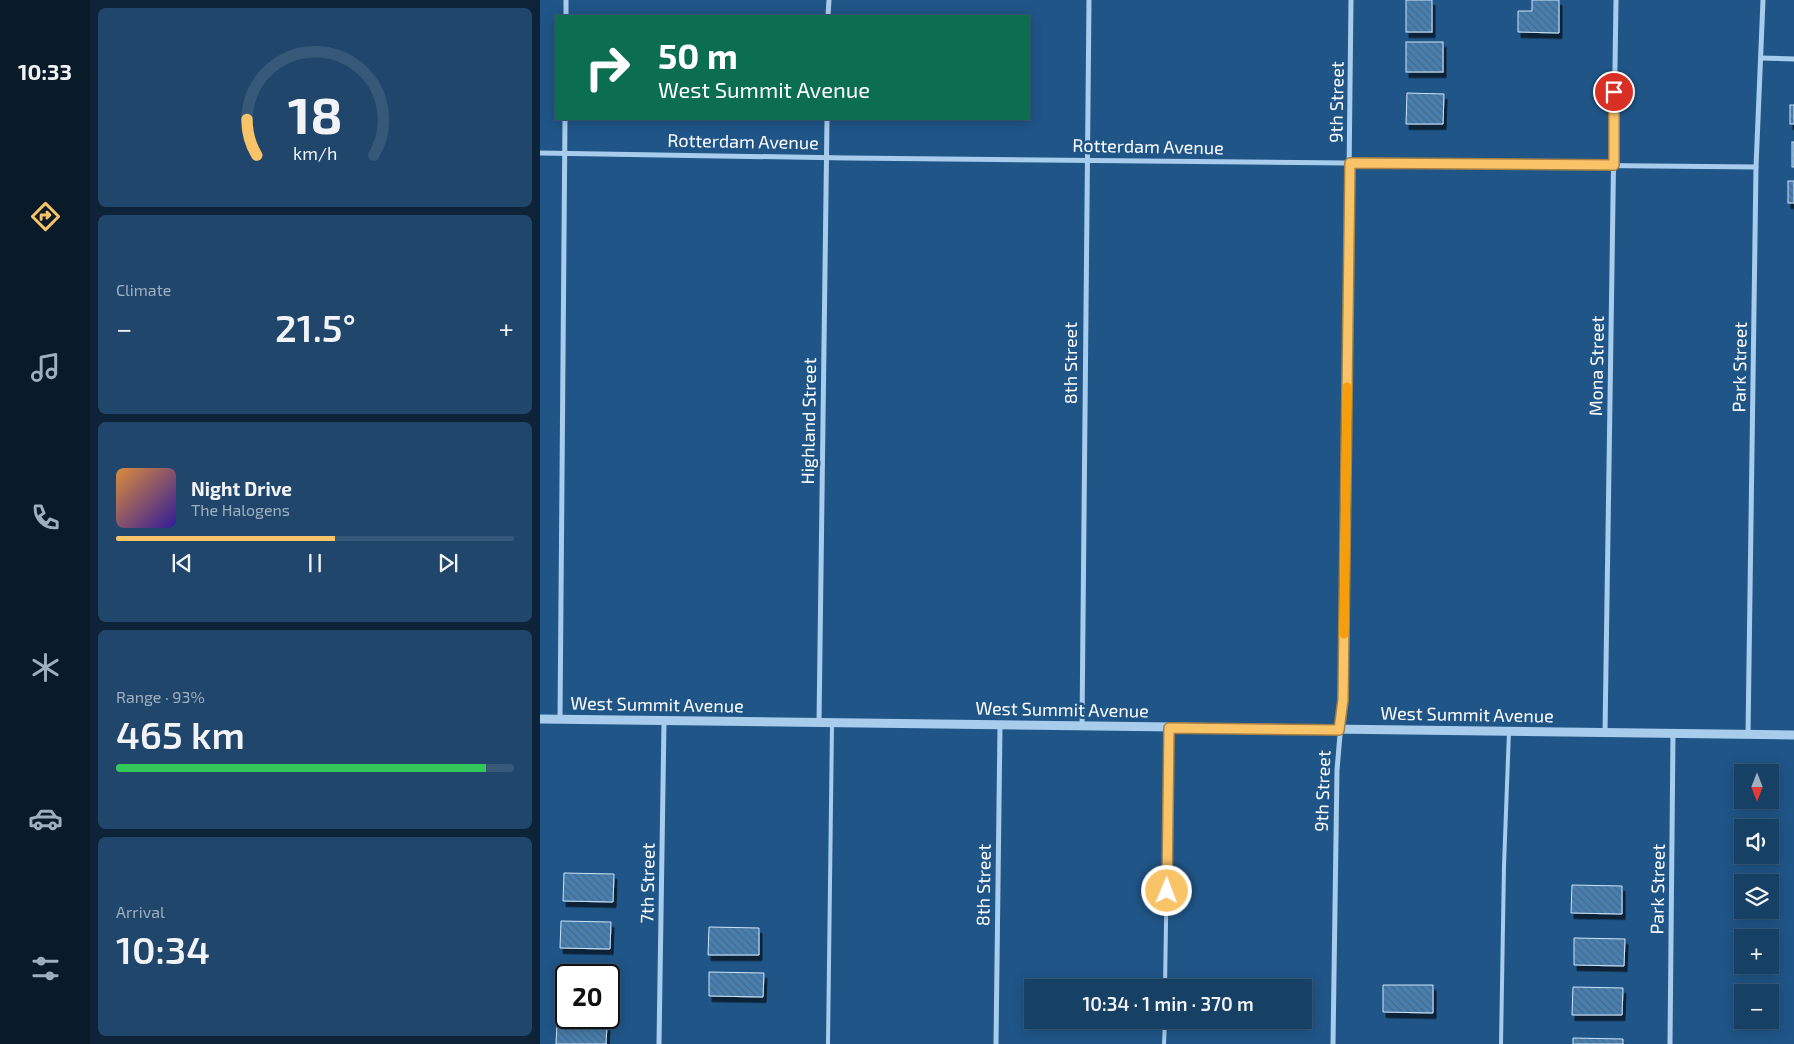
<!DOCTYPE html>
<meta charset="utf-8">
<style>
:root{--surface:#174065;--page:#20476b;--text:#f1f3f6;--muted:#9eafbf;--line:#365979;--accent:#f9c368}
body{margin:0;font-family:"Exo 2",sans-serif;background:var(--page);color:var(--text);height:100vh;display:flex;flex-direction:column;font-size:19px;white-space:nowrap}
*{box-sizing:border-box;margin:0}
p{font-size:16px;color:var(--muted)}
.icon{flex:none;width:28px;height:28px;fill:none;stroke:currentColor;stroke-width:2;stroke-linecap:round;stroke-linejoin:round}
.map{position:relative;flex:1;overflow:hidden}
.drawer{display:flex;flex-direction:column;gap:8px;padding:8px;background:#0d2338;width:450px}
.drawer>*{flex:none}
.guide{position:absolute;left:15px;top:15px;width:475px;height:105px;border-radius:0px;box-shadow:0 2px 12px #0003,0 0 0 1px var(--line);background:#0b6e4f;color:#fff;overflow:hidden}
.needle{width:32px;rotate:180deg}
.buttons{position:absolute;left:1194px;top:764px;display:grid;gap:10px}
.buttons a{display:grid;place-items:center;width:45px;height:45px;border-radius:0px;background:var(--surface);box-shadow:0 2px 12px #0003,0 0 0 1px var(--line);font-size:25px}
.speed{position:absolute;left:15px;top:964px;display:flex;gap:10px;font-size:25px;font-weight:700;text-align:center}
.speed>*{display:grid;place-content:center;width:65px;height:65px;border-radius:50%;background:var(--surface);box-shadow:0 2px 12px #0003,0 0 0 1px var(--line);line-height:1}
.speed .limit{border:2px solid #111;border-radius:8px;background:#fff;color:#111}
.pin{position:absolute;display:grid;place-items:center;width:42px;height:42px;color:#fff;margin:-21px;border:2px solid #fff;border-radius:50%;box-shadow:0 1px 5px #0007}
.me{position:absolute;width:55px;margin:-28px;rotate:1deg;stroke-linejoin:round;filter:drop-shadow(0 0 4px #0008)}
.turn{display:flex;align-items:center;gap:18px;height:105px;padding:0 20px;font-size:22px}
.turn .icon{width:65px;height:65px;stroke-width:2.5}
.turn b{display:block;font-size:35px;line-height:42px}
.big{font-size:38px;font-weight:600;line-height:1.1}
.drawer .card{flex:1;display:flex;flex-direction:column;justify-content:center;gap:8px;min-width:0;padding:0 18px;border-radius:8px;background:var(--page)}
.drawer .dial{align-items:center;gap:0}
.dial svg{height:130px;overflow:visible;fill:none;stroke:var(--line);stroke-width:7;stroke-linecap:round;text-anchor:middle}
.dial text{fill:var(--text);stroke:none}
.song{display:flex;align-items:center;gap:15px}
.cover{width:60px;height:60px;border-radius:8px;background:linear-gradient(135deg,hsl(30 70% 55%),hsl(250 70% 35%))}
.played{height:5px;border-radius:2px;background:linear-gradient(90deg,var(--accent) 55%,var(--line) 55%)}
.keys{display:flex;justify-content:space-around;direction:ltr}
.heat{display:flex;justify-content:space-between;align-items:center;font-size:28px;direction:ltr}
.charge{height:8px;border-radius:4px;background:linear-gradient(90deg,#34c759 93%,var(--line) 0)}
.trip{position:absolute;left:484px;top:979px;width:288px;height:50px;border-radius:0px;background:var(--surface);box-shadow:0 2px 12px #0003,0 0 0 1px var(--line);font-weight:600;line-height:50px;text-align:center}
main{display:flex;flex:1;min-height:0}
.tab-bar{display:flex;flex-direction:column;width:90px;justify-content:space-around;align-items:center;background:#091a28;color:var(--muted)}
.tab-bar .icon{width:35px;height:35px}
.tab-bar .selected{color:var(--accent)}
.tab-bar b{font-size:22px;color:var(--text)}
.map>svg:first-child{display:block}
</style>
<main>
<nav class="tab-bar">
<b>10:33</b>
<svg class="icon selected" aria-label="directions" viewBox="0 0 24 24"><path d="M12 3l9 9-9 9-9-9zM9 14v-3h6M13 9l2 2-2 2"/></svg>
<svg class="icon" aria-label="music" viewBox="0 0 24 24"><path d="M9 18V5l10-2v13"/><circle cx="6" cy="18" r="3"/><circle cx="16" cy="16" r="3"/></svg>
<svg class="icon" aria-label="phone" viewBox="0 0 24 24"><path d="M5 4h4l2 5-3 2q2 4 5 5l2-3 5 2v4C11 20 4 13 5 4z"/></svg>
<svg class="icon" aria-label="climate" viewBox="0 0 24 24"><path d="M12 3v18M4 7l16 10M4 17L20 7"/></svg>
<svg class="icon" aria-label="car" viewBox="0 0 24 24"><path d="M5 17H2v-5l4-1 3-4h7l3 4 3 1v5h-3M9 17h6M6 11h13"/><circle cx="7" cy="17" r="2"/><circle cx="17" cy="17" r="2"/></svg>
<svg class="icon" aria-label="filters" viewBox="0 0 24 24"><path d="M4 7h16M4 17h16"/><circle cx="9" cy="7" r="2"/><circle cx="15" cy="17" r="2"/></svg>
</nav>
<section class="drawer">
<div class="card dial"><svg viewBox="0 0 100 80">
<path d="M14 69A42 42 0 1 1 86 69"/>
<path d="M14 69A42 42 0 0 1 8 47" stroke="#f9c368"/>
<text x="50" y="56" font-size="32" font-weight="700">18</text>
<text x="50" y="72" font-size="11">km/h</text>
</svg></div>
<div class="card"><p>Climate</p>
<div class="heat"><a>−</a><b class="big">21.5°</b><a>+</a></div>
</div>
<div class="card">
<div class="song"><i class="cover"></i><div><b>Night Drive</b><p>The Halogens</p></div></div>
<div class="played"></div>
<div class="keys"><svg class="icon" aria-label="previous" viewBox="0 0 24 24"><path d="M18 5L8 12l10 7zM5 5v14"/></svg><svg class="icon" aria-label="pause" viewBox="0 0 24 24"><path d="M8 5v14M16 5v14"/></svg><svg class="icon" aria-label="next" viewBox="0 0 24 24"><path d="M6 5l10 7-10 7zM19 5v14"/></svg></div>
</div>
<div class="card"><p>Range · 93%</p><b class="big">465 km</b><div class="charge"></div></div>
<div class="card"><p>Arrival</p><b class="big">10:34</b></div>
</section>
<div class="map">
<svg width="1254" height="1044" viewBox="0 0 1254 1044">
<defs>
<pattern id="building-back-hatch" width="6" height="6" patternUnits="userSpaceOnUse" patternTransform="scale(1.25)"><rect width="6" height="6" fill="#477fb0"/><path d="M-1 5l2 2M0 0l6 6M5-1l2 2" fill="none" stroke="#496883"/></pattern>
<filter id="shadow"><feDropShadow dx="3" dy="5.5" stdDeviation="0" flood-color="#0009"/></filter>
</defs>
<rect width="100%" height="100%" fill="#1f5587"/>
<g fill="url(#building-back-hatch)" stroke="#cde4f8" filter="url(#shadow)">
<rect x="866" y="0" width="26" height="32"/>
<path d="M992,0H1019V33L978,32V11H992Z"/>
<rect x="866" y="42" width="37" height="30"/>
<path d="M867,93L904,94L903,124H866Z"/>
<rect x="1250" y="105" width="4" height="19"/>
<rect x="1252" y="142" width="2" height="25"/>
<rect x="1248" y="181" width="6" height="22"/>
<path d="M24,873L74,874L73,902L23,901Z"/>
<path d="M1032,885L1082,886V914L1031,913Z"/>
<path d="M21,921L71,922L70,949L20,948Z"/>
<path d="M169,927L219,928V955H168Z"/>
<path d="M1034,938L1085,939L1084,966L1034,965Z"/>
<path d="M169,972L224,973L223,997L169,996Z"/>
<path d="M843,985H893V1013L843,1012Z"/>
<path d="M1033,987L1083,988L1082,1015H1032Z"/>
<path d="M17,1024L67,1025L66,1044H16Z"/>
<path d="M1033,1038L1083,1039V1044H1033Z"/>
</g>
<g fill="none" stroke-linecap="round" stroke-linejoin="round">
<g stroke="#a8cceb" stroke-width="4">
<path d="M625,988L629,727"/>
<path d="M288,1044L292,724"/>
<path d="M624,1044L625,1020"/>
<path d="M961,1044L964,866L969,731"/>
</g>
<g stroke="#a8cceb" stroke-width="5">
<path d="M26,16V0"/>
<path d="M288,16L289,0"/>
<path d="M1221,58L1254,59"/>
<path d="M0,153L308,158L1216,167"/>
<path d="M20,719L25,119"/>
<path d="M279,723L287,119"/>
<path d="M542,726L549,0"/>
<path d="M1065,733L1076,0"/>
<path d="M1208,735L1216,167L1223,0"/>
<path d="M119,1044L124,722"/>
<path d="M456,1044L460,726"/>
<path d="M793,1044L797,770L803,700L811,0"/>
<path d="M1130,1044L1133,733"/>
</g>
<path stroke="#a8cceb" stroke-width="9" d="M0,719L1254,735"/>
</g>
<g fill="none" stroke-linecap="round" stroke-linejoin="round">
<defs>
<path id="route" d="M627,891L629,728L799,730L803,700L810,163L1074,165V92"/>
</defs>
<use href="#route" stroke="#a27f44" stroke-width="12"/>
<use href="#route" stroke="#f9c368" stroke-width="9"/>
<path stroke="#f59e0b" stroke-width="9" d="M804,634L807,387"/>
</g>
<g text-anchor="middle" stroke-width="5" stroke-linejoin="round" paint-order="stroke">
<g font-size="18" fill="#fff" stroke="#1f5587">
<text transform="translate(797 102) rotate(-89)" y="6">9th Street</text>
<text transform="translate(203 142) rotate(1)" y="6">Rotterdam Avenue</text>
<text transform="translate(608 147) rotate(1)" y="6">Rotterdam Avenue</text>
<text transform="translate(531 363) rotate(-90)" y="6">8th Street</text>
<text transform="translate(1057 366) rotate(-89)" y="6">Mona Street</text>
<text transform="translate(1200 367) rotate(-89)" y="6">Park Street</text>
<text transform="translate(269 421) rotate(-89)" y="6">Highland Street</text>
<text transform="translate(117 705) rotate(1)" y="6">West Summit Avenue</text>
<text transform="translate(522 710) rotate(1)" y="6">West Summit Avenue</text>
<text transform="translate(927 715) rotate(1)" y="6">West Summit Avenue</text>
<text transform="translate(783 791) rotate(-88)" y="6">9th Street</text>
<text transform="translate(108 883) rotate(-89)" y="6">7th Street</text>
<text transform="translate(444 885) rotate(-89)" y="6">8th Street</text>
<text transform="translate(1118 889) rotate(-89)" y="6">Park Street</text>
</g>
</g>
</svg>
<div class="buttons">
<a><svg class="needle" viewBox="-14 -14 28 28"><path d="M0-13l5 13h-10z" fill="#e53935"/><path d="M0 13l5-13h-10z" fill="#9eafbf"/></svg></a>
<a><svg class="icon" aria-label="sound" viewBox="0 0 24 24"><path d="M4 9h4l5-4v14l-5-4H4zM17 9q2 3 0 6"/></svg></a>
<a><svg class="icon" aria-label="layers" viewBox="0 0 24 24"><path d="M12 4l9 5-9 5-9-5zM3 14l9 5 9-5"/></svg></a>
<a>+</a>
<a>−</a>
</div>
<div class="speed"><div class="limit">20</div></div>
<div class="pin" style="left:1074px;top:92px;background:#d93025"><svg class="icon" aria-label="arrive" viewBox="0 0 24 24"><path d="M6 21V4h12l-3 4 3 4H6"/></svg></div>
<svg class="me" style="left:627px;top:891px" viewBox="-20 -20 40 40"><circle r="17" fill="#f9c368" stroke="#fff" stroke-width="3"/><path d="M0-11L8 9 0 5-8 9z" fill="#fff"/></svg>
<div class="trip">10:34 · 1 min · 370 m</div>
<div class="guide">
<div class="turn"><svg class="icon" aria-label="right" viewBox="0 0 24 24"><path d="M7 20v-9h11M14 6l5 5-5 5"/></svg><div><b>50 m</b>West Summit Avenue</div></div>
</div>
</div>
</main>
